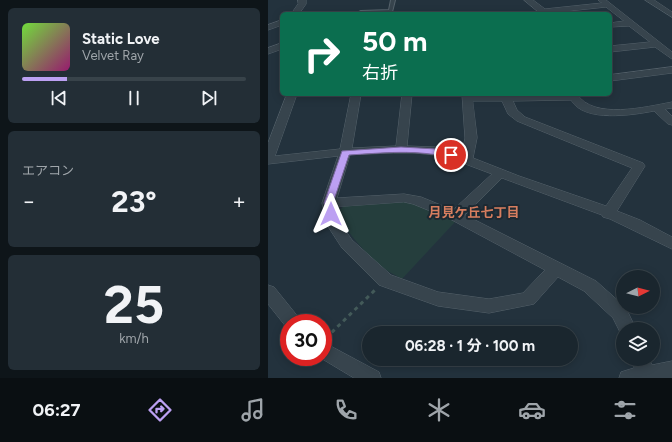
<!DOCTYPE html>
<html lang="ja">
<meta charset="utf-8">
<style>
:root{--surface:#1a262e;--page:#232e36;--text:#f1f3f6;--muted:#9fa5aa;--line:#38434a;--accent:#bca0f2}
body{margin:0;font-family:Figtree,"Noto Sans JP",sans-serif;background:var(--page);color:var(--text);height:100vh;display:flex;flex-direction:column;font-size:15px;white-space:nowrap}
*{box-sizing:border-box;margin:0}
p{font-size:13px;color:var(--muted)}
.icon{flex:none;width:22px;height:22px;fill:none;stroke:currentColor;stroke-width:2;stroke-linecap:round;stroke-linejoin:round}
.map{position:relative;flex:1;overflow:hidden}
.details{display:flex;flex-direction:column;gap:8px;padding:8px;background:#0e1519;width:268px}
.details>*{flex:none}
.hud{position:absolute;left:12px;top:12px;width:332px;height:84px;border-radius:6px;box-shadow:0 2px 10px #0003,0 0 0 1px var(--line);background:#0b6e4f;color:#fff;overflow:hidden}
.needle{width:26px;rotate:84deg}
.tools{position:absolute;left:348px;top:270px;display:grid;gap:8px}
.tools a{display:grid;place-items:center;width:44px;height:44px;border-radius:50%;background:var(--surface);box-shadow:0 2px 10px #0003,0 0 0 1px var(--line);font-size:20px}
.speed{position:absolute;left:12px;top:314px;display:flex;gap:8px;font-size:20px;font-weight:700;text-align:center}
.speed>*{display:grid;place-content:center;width:52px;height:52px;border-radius:50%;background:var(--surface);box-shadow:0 2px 10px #0003,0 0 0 1px var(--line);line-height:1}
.speed .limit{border:6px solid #d22;background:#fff;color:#111}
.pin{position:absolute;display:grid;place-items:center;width:34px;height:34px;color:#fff;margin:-17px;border:2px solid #fff;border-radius:50%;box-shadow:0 1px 4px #0007}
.me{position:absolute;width:44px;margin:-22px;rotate:0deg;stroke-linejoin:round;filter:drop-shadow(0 0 3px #0008)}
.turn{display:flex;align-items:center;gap:14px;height:84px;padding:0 16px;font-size:18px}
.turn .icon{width:52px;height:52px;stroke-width:2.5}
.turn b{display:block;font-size:28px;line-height:34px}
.big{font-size:30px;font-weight:700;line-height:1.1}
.details .card{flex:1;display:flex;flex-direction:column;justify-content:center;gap:6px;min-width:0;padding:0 14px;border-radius:6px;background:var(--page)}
.details .dial{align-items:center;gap:0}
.dial b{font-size:52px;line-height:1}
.song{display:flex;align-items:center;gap:12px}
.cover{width:48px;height:48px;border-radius:6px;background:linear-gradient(135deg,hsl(100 70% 55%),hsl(320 70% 35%))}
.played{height:4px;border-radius:2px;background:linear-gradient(90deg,var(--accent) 20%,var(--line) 20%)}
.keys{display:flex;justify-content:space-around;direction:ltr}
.heat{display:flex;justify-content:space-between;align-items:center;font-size:22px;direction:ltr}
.trip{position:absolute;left:94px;top:326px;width:216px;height:40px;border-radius:20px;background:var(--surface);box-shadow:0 2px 10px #0003,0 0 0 1px var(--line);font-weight:700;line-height:40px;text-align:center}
.dock{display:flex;height:64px;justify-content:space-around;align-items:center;background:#0a0f12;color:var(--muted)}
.dock .icon{width:28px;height:28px}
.dock .active{color:var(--accent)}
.dock b{font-size:18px;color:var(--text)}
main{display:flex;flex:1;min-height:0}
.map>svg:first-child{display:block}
</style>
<main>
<section class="details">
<div class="card">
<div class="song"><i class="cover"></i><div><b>Static Love</b><p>Velvet Ray</p></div></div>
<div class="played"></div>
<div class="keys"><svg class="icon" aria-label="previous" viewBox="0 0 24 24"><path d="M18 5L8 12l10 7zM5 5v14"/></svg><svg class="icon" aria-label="pause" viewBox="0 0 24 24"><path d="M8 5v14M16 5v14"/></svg><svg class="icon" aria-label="next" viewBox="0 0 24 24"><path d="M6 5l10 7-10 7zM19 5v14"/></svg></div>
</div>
<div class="card"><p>エアコン</p>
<div class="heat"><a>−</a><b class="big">23°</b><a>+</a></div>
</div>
<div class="card dial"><b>25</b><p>km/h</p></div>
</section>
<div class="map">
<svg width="404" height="378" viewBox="0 0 404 378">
<rect width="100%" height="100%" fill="#23323d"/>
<path fill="#253e3d" d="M135,202L149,204L187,222L134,279C126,274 118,271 112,265C97,253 75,229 70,211L76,206Z"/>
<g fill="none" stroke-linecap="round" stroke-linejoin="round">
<defs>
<path id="service" d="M123,0H127L124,12L93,13L91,12L93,11L121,10Z"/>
<g id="minor">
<path d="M30,0H38V4L31,14H23L30,4Z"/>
<path d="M256,0H265L277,9L334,3L330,0H338L404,52V59L387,47L342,52V46L382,42L361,26L342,27V23L356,21L338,7L273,14Z"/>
<path d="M377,0H386L404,12V17Z"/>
<path d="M14,20V25L0,30V25Z"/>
<path d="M14,43V49L0,54V48Z"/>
<path d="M404,67V73L342,81V75Z"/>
<path d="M19,94H29L7,156L72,149L83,94H93L84,148L128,146L134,94H144L139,146L167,147L194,154L197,138L194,94H309C325,120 378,107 404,102V108L397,109L404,116V125L400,124L386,111C365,115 316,123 303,100L245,101L249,110L257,117L375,163L377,166L349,211L372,220L404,237V249L342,219L335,217L334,215L323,211L234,178L197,215L328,281L355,305V307L358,308L368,329H355V335L353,334L345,318L316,291L290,277L266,304L221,313L170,306L111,285L74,248L59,225L54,203L70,156L0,164V143ZM205,101H234L240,114L249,121L364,168L338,206L251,176L205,158L209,138ZM126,153H147L176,156L224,174L185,210L153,197L136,194L69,198L82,155ZM136,202L145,204L182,219L277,270L255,293L221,299L170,292L123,275L84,240L73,224L69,207Z"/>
<path d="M0,285L6,287L31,318L34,323H21V329L19,328L0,304Z"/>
<path d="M55,342L111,372L113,378H86L51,357H55Z"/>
<path d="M363,359H381L384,365L404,361V378H351L353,372L366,368Z"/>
</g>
</defs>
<use href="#service" stroke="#55626b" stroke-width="2"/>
<use href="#minor" stroke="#55626b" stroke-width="1"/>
<path stroke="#435a59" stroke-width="3" stroke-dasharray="4 4" stroke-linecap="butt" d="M58,338L108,289"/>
<use href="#service" fill="#37444d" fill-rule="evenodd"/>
<use href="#minor" fill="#37444d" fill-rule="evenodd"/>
</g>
<path fill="#bca0f2" stroke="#7a689d" d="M133,147L168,149L186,153L187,155L183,158C149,149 115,153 81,155L65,203L68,214L63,217L60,216L56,203L74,151Z"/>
<g text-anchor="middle" stroke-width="4" stroke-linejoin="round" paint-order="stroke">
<g font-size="13" font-weight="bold" fill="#d77e5f" stroke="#1c2932">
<text x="206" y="217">月見ケ丘七丁目</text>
</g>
</g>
</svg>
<div class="tools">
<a><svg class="needle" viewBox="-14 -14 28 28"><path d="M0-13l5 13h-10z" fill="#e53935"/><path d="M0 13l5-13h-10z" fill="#9fa5aa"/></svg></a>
<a><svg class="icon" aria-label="layers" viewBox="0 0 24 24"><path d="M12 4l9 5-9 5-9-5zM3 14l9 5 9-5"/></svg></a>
</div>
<div class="speed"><div class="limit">30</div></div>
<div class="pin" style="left:183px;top:155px;background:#d93025"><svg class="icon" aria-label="arrive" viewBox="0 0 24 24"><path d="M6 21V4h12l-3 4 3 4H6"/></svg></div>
<svg class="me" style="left:63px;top:214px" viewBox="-20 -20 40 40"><path d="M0-17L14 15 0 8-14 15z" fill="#bca0f2" stroke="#fff" stroke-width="4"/></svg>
<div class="trip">06:28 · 1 分 · 100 m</div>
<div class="hud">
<div class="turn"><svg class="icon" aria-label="right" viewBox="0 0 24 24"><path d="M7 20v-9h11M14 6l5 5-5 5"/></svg><div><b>50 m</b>右折</div></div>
</div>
</div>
</main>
<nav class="dock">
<b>06:27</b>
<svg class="icon active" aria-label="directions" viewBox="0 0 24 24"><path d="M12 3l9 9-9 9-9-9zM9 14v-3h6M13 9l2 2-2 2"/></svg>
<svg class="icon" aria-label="music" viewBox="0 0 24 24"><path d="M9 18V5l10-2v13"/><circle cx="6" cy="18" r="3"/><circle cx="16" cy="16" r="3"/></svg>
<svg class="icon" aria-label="phone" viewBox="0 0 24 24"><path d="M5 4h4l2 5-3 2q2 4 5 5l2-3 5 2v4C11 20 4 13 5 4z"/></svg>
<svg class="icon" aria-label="climate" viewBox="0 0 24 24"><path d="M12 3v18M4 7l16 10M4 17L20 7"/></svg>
<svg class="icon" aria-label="car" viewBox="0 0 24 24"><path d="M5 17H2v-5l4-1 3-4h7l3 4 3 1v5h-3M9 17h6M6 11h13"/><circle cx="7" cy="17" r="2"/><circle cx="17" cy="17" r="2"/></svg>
<svg class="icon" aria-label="filters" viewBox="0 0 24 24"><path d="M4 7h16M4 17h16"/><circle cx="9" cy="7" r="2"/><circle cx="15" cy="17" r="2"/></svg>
</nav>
